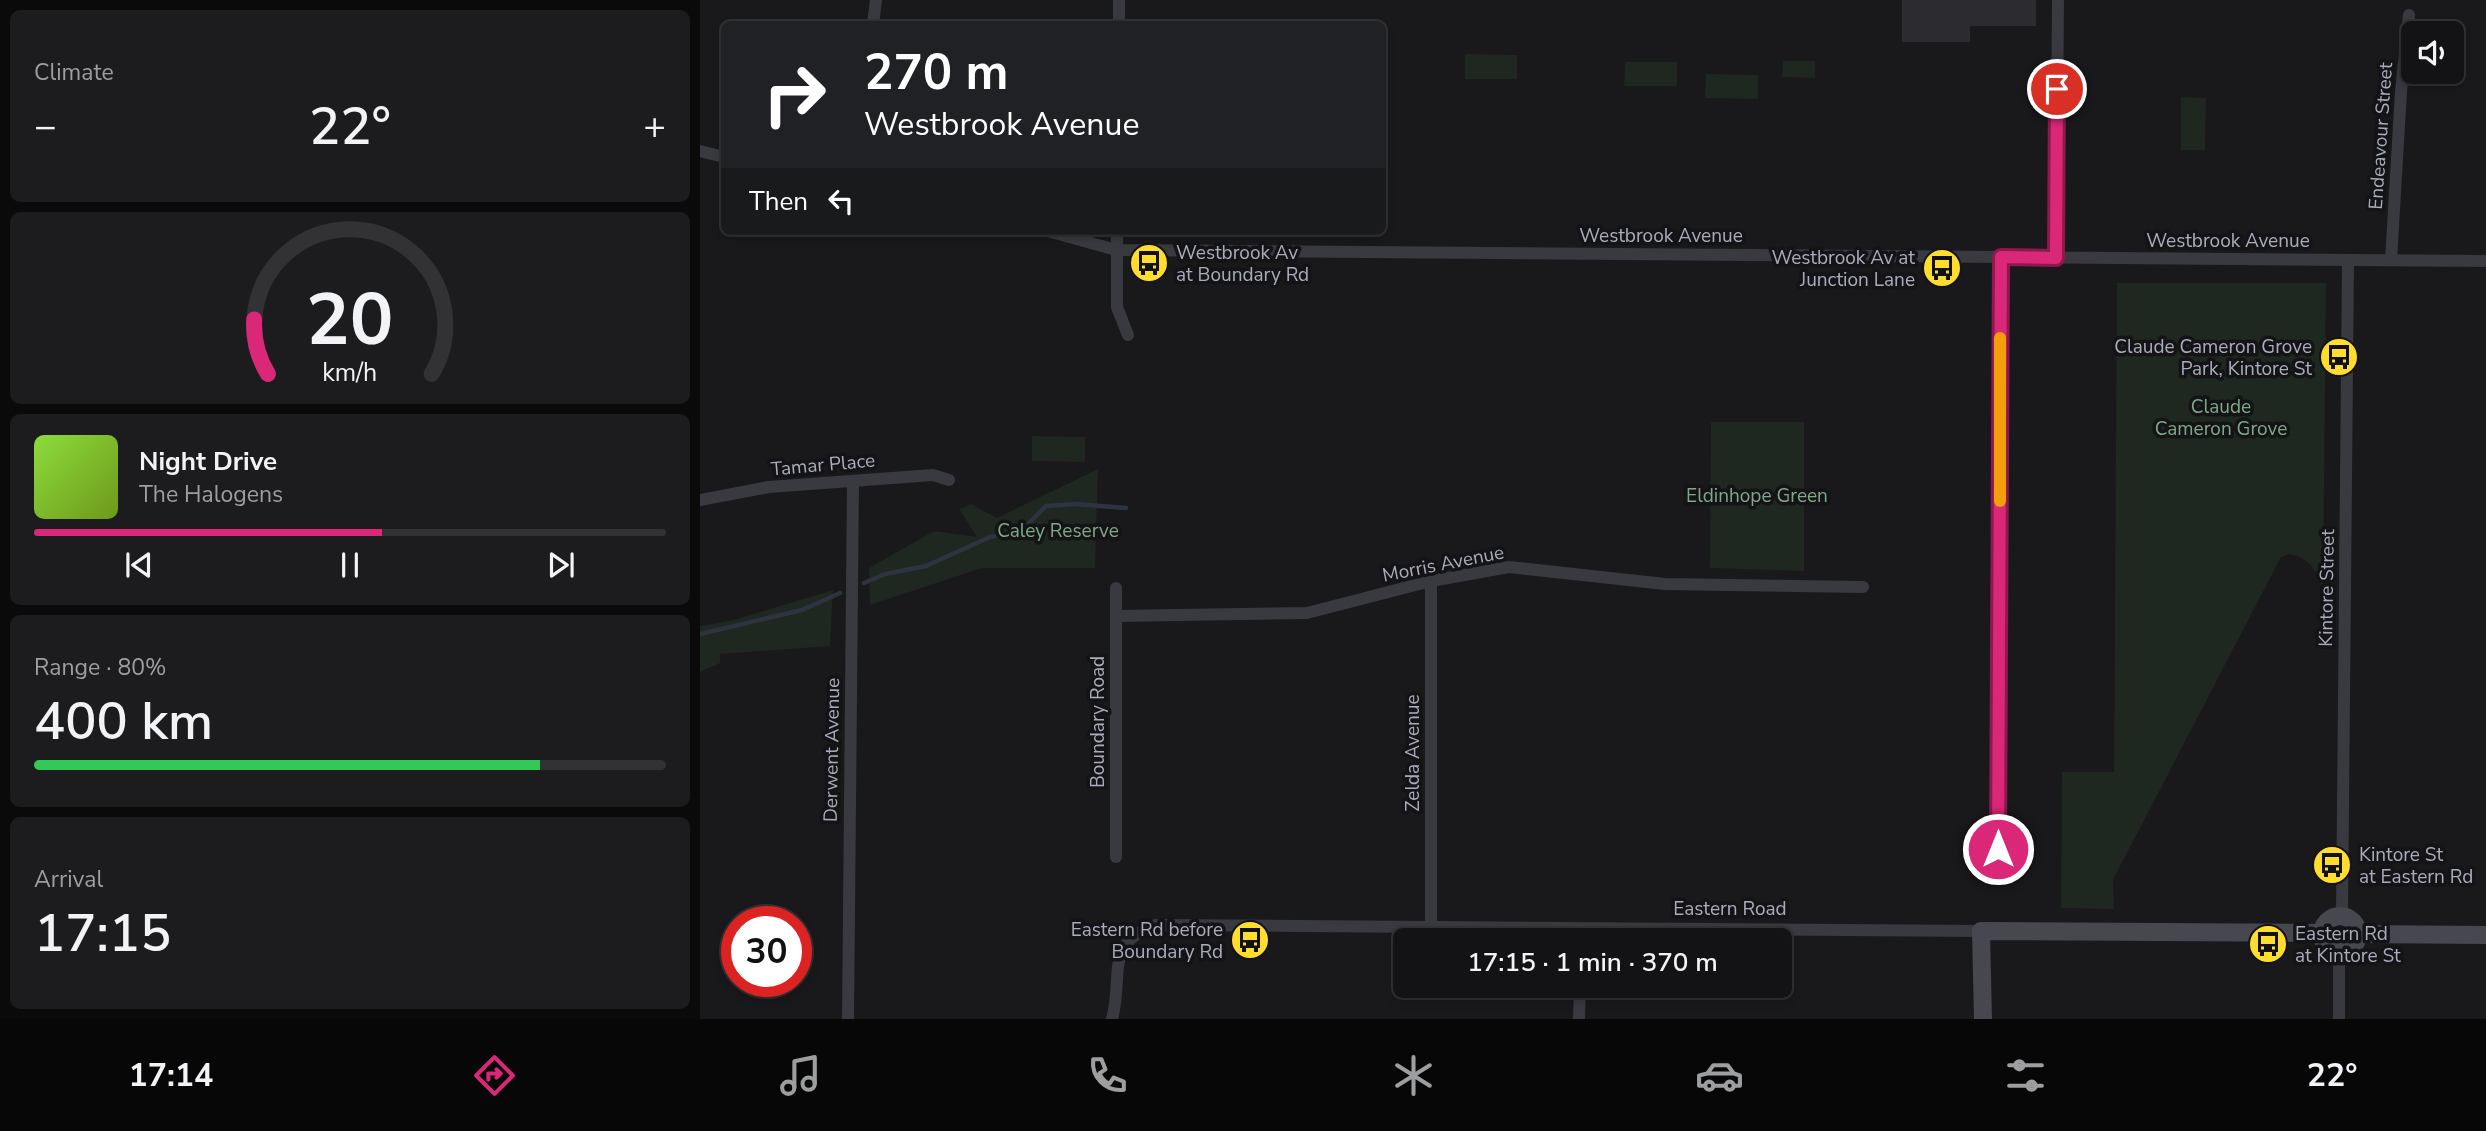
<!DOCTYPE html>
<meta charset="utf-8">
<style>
:root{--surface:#131214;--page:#1c1b1d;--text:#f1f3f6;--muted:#9d9ea0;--line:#323234;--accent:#db2777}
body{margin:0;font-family:"Nunito Sans",sans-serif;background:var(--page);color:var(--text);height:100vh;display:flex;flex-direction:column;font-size:26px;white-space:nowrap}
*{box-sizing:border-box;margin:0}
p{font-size:23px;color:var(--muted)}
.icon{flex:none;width:38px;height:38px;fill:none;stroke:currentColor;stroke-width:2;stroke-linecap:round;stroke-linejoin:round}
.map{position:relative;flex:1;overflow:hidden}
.panel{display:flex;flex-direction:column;gap:10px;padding:10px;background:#0a0a0b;width:700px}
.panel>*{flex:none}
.top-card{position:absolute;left:21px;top:21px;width:665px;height:214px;border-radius:10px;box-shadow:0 4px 10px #0003,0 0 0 2px var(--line);background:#202124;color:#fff;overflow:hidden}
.controls{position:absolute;left:1701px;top:21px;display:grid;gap:14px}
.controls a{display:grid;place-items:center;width:63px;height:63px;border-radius:10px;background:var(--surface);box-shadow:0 4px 10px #0003,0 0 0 2px var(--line);font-size:35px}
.speed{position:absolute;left:21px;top:906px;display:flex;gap:14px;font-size:35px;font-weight:700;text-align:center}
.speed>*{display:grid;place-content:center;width:91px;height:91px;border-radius:50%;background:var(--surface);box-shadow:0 4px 10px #0003,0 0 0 2px var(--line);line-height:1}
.speed .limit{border:10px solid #d22;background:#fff;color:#111}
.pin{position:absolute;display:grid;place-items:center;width:60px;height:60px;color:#fff;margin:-30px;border:4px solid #fff;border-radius:50%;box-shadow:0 2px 7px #0007}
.me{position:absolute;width:77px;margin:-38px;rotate:0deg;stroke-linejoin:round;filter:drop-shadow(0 0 5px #0008)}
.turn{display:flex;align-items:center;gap:24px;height:147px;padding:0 28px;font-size:32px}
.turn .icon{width:91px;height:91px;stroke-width:2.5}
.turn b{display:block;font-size:49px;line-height:60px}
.then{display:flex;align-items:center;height:66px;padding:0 28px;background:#0003;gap:14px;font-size:26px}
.big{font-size:52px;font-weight:600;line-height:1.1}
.panel .card{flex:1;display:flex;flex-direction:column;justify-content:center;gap:10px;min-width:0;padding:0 24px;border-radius:10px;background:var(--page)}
.panel .dial{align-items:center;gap:0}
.dial svg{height:182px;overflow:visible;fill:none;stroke:var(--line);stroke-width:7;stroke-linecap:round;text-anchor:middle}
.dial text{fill:var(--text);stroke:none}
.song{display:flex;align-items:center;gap:21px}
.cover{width:84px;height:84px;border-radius:10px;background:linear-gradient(135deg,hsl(90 70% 55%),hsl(80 70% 35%))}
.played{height:7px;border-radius:4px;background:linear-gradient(90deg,var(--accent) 55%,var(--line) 55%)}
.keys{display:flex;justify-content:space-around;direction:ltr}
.heat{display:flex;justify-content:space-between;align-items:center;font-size:38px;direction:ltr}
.charge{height:10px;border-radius:5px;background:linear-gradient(90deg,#34c759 80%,var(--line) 0)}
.trip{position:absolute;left:693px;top:928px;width:399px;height:70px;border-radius:10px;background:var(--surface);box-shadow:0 4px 10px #0003,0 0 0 2px var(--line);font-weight:600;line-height:70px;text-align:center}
.tab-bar{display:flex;height:112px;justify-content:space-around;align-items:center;background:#080708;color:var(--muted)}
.tab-bar .icon{width:49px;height:49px}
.tab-bar .active{color:var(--accent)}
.tab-bar b{font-size:32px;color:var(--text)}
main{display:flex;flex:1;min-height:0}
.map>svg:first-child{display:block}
</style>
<main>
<section class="panel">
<div class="card"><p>Climate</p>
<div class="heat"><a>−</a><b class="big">22°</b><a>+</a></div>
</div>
<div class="card dial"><svg viewBox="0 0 100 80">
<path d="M14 69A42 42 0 1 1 86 69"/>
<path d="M14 69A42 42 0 0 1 8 45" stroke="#db2777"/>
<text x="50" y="56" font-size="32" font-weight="700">20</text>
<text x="50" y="72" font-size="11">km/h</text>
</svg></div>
<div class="card">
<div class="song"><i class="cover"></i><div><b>Night Drive</b><p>The Halogens</p></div></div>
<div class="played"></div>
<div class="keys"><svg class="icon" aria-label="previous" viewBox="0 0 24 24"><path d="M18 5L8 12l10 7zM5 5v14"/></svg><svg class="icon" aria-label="pause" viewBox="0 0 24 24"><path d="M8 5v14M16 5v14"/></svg><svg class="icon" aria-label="next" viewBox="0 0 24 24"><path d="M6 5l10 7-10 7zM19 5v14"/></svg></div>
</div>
<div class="card"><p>Range · 80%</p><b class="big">400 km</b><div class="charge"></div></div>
<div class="card"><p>Arrival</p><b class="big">17:15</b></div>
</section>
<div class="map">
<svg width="1786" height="1019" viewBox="0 0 1786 1019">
<rect width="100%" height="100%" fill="#19181b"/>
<g fill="#1e2720">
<path d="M765,54L817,55V79H765Z"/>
<path d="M1083,61H1115V78L1082,77Z"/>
<path d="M925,62H977V86H924Z"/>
<path d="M1006,74L1058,75V99L1005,98Z"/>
<path d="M1481,97L1506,98L1505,150H1481Z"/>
<path d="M1417,283H1626L1623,590C1618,571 1608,557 1589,554L1581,557L1413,880L1414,909L1361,908L1362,772H1414Z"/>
<path d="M1011,422H1104V571L1010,568Z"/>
<path d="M332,436L385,437V462L332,461Z"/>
<path d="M398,469L395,568H282L170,605L169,568L234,531L277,537L259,509L271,504L297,518Z"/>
<path d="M133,590L130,646L20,654V663L0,672V626L34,620Z"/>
</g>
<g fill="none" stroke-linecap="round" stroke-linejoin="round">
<g stroke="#2d3440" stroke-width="4.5">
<path d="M164,583L185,574L226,566L290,537L322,530L346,506L375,504L426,508"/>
<path d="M0,634L102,610L140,593"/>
</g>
</g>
<path fill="#2c2b2f" d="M1202,0H1336V26H1270V42H1202Z"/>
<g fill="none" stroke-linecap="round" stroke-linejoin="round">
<g stroke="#393940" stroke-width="12">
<path d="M173,24L176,0"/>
<path d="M419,24V0"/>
<path d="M0,151L24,157"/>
<path d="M348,231L416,250L1786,261"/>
<path d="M417,231V307L428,335"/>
<path d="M1356,258L1358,0"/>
<path d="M1691,260L1701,92L1709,15"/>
<path d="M0,500L69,487L233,475L249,480"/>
<path d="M416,588V857"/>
<path d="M416,616L607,613L731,581L809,567L965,584L1163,587"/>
<path d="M1298,877L1301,257"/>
<path d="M1642,915L1648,260"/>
<path d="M731,926V581"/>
<path d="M148,1019L153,481"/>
<path d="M412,1019C424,976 403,943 456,925L1281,931"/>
<path d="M879,1019L880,985"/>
<path d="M1639,1019V952"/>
</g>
<g stroke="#474750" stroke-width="18">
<circle cx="1640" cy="934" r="18"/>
<path d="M1659,934L1786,935"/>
<path d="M1283,1019L1281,931L1622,933"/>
</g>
</g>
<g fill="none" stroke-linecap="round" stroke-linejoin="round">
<defs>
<path id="route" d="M1298,849L1301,257L1356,258L1357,89"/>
</defs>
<use href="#route" stroke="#8e194d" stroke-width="18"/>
<use href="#route" stroke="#db2777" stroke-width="12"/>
<path stroke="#f59e0b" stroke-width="12" d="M1300,501V338"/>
</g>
<defs>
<symbol id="bus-disc" viewBox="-11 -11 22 22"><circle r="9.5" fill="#ffdd2c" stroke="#141316"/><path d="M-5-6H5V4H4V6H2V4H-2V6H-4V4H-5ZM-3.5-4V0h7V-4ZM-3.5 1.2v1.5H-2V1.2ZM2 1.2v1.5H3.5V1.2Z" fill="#111"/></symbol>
</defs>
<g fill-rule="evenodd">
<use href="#bus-disc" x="427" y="241" width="44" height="44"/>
<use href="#bus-disc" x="1220" y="246" width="44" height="44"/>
<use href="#bus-disc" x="1617" y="335" width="44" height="44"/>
<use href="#bus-disc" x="1610" y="843" width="44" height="44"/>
<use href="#bus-disc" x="528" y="918" width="44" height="44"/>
<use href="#bus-disc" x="1546" y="922" width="44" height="44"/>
</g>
<g text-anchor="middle" stroke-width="7" stroke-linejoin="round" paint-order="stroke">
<g font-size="19" fill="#a9acbc" stroke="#141316">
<text transform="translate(1680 136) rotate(-86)" y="7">Endeavour Street</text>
<text x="961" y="242">Westbrook Avenue</text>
<text x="1528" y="247">Westbrook Avenue</text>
<text transform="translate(123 464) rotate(-5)" y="7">Tamar Place</text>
<text transform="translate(743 563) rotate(-11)" y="7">Morris Avenue</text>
<text transform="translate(1626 588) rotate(-89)" y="7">Kintore Street</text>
<text transform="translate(397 722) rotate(-90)" y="7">Boundary Road</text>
<text transform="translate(131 750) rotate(-89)" y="7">Derwent Avenue</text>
<text transform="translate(712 753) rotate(-90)" y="7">Zelda Avenue</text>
<text x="1030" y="915">Eastern Road</text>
</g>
<g font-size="19" fill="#a9acbc" stroke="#141316" text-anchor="start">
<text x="476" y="259">Westbrook Av<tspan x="476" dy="22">at Boundary Rd</tspan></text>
<text x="1215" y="264" text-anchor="end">Westbrook Av at<tspan x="1215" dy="22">Junction Lane</tspan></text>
<text x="1612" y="353" text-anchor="end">Claude Cameron Grove<tspan x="1612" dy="22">Park, Kintore St</tspan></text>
<text x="1659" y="861">Kintore St<tspan x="1659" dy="22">at Eastern Rd</tspan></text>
<text x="523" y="936" text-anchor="end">Eastern Rd before<tspan x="523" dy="22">Boundary Rd</tspan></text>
<text x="1595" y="940">Eastern Rd<tspan x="1595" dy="22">at Kintore St</tspan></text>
</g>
<g font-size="19" fill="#7fa889" stroke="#141316">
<text x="1521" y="413">Claude<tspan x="1521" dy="22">Cameron Grove</tspan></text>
<text x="1057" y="502">Eldinhope Green</text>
<text x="358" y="537">Caley Reserve</text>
</g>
</g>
</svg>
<div class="controls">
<a><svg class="icon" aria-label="sound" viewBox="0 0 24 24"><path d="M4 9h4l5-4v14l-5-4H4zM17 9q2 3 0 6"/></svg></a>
</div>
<div class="speed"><div class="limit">30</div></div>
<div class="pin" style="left:1357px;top:89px;background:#d93025"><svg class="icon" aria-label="arrive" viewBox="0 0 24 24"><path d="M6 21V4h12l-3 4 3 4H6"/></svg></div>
<svg class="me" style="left:1298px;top:849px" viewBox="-20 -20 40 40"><circle r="17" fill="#db2777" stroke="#fff" stroke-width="3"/><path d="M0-11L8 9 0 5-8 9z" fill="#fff"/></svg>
<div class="trip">17:15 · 1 min · 370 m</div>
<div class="top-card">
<div class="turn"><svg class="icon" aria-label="right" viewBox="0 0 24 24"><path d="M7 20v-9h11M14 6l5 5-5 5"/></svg><div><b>270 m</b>Westbrook Avenue</div></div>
<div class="then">Then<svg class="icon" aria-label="left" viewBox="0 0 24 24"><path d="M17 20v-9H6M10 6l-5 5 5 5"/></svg></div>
</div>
</div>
</main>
<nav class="tab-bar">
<b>17:14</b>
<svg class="icon active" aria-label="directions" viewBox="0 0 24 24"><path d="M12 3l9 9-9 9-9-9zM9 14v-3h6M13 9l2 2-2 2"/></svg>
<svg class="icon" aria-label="music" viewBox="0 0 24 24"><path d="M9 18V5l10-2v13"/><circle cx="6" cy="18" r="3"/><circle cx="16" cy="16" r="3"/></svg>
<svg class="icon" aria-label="phone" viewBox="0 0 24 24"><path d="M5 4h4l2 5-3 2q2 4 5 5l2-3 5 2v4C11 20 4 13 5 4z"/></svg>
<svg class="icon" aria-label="climate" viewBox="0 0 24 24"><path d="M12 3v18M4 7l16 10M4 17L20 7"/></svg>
<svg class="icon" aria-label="car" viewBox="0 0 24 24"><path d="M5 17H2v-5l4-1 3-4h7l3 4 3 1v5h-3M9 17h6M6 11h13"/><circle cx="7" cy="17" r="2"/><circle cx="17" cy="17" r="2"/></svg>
<svg class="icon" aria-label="filters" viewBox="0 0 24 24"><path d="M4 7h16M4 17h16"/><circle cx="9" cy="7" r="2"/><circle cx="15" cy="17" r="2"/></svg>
<b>22°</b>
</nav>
